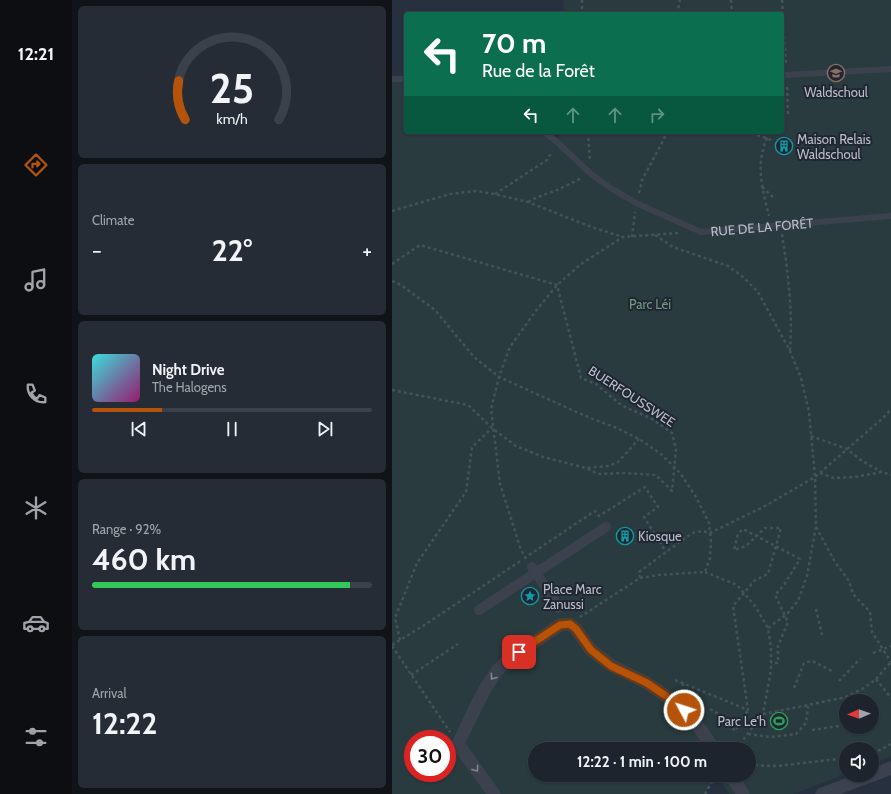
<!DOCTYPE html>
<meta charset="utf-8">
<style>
:root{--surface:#1d242e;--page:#252c36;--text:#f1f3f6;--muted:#a0a4aa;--line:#3b414a;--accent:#b45309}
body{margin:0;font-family:Cabin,sans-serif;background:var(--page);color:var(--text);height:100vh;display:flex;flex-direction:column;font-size:15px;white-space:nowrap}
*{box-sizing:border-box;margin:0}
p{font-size:13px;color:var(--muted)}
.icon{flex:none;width:22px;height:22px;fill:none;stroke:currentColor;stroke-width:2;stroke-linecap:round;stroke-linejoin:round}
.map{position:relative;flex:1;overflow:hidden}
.panel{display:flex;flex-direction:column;gap:6px;padding:6px;background:#101419;width:320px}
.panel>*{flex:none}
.guide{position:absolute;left:12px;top:12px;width:380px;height:122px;border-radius:4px;box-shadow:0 1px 3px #0004,0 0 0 1px var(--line);background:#0b6e4f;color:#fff;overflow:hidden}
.needle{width:26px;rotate:268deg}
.buttons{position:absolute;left:447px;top:694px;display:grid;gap:8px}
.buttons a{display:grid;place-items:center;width:40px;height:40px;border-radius:50%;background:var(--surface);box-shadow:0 1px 3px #0004,0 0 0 1px var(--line);font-size:20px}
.speed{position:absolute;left:12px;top:730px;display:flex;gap:8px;font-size:20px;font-weight:700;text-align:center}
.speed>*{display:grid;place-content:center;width:52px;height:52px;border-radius:50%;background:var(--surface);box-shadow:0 1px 3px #0004,0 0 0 1px var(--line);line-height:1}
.speed .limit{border:6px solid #d22;background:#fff;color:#111}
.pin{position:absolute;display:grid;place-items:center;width:34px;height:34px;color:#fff;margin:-17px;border-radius:8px;box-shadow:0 2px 6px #0006}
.me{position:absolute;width:44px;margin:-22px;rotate:310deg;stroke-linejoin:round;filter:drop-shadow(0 0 3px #0008)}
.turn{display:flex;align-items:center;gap:14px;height:84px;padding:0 12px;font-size:18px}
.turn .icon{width:52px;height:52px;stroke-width:2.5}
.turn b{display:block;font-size:28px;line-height:34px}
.lanes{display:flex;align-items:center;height:38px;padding:0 12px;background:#0003;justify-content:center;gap:20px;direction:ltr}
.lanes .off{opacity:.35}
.big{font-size:30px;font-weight:700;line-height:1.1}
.panel .widget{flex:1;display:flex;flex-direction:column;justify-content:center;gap:6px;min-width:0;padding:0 14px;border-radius:6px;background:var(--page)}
.panel .dial{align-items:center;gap:0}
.dial svg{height:104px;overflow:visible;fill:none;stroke:var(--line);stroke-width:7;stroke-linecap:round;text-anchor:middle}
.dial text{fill:var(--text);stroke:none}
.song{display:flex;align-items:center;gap:12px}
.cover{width:48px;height:48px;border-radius:6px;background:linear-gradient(135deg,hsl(180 70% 55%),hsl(320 70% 35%))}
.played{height:4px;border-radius:2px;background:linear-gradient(90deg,var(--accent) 25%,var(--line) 25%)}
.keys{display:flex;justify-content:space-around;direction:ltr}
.heat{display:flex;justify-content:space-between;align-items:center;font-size:22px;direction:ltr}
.charge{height:6px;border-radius:3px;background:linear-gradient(90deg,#34c759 92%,var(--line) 0)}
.trip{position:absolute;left:136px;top:742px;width:228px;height:40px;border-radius:20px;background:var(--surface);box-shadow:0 1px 3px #0004,0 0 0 1px var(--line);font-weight:700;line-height:40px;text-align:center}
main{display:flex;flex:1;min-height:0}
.dock{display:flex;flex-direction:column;width:72px;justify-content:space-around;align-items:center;background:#0c0e12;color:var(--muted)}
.dock .icon{width:28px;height:28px}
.dock .active{color:var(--accent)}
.dock b{font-size:18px;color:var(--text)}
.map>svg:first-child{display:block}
</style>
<main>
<nav class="dock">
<b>12:21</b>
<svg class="icon active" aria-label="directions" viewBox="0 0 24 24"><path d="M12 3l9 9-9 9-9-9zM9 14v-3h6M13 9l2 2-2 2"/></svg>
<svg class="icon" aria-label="music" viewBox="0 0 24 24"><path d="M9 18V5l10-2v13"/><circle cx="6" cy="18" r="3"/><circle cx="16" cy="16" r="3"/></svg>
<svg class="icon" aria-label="phone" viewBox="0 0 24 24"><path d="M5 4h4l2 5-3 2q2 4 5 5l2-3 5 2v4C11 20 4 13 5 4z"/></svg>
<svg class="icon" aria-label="climate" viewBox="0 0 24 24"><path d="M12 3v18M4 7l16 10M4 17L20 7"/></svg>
<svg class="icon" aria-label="car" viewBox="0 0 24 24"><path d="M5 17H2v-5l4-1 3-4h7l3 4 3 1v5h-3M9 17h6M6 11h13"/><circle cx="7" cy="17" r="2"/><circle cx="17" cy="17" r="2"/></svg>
<svg class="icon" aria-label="filters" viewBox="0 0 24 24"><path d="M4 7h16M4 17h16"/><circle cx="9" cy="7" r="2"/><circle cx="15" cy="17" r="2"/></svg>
</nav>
<section class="panel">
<div class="widget dial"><svg viewBox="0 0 100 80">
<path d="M14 69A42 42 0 1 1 86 69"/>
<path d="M14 69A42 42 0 0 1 9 39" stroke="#b45309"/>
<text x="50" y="56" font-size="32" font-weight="700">25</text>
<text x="50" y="72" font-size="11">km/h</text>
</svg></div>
<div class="widget"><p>Climate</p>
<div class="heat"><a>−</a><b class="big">22°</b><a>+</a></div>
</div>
<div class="widget">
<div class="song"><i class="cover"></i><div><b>Night Drive</b><p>The Halogens</p></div></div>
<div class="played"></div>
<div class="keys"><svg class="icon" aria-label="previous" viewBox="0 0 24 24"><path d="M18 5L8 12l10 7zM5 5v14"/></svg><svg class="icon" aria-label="pause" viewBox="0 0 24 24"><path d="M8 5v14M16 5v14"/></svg><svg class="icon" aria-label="next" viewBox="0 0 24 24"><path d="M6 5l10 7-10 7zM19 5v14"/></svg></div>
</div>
<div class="widget"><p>Range · 92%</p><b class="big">460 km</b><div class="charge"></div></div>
<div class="widget"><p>Arrival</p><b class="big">12:22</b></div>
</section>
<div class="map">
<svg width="499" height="794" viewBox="0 0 499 794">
<rect width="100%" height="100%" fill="#27303e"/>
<path fill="#293b3f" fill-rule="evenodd" d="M171,0H499V756L480,764V749H454V774L401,794H337L325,775H357V749H143V775H324L313,794H0V79H14V132H152L166,141L167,132H390V14H172ZM454,701H480V727H454ZM21,739H55V773H21Z"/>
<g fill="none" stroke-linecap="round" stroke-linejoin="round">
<g stroke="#425457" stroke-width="2.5" stroke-dasharray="3 3" stroke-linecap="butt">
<path d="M190,0V9L192,14"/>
<path d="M339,0L340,14"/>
<path d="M390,0L394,65"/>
<path d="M285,14L288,0"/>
<path d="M390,114H396L395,85"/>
<path d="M196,132L198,160"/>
<path d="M377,132C375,138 372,144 371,150C365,172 372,195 377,216"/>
<path d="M365,135L375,138L380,141"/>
<path d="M370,187L383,199"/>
<path d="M247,193L250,180L272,139L274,132"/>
<path d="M103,194L155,160L160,151"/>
<path d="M136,202L146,197L165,190L190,178"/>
<path d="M0,211L58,194L84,191L102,194L136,202L202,228L231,237"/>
<path d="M390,234C396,272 401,312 398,351"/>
<path d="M263,235L281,247L336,266L351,277L366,292L398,351L409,378L417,412L423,477L424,526L415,576L406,601L395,614L376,628"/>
<path d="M240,237L243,212"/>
<path d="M0,264L28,245L165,285L189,378L204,384L229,405L260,419L280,433L284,449L280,491L264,475L233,473L206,474L194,468"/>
<path d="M0,281L9,285L43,310L82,357L107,377L198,418L225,428L247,439L269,454L288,473L304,497L317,523L319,542L318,558L313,572L266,575L248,578L188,617"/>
<path d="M0,390L76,405L100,428L124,446L151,457L194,468L217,466L226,462L247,439"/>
<path d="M419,436L455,449L470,461L490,472"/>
<path d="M428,473L442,478L463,477L490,472L499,475"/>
<path d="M424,527L443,562L457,581L461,594L478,612L480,632L499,662"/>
<path d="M137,555L203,511L207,516L253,487L266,507L252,517L274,552"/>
<path d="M134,559L129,550L108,484L99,409L107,377L118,347L143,312L165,285L189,264L231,237L286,233"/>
<path d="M313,572L345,585L363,606L376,628L379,648V670L371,714L344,749"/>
<path d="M248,578L247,572L300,533L310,531L318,533L373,506L423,477L491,418L499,409"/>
<path d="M424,609L430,635"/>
<path d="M8,640L3,618L25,563L74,492L80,447L100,428"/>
<path d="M0,645L34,624L130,560"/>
<path d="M0,646L58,732"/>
<path d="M481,653L499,646"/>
<path d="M19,675L66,644"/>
<path d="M484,679L499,698"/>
<path d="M283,680L356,710L341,606L363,580L376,574L389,528H373L354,546L342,550L346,534L351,529L408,559L392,585L383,595L396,622L386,646V663H379"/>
<path d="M447,681L468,659"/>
<path d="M291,683V694"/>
<path d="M402,688L412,663L420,661L440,671"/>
<path d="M318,709L330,716L343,731L356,710"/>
<path d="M371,714L416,705L454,697L472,688L484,679L499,662"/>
<path d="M480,721L486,720"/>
<path d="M420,730L454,725"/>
<path d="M356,734L379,737L404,734L414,723L416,706"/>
<path d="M480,752L488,750L499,744"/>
<path d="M357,765L385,766L454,758"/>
<path d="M313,794L324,775"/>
</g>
<g stroke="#3b424e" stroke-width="6">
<path d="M394,75L499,69"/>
<path d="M0,79H14"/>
<path id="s1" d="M152,132L165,142L199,174L217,187L244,203L309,232L499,216"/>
</g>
<g stroke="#3b424e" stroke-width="10">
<path d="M140,567L167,608"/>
<path d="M87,610L214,527"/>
</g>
<g stroke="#3b424e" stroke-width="13">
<path d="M339,775L351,794"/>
<path d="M102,794L66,744L85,704L95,686L104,672L118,658L168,625L178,624L184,629L199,650L219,665L255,683L274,696L292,710L309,730L322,749"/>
<path d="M430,794L499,768"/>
</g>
</g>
<defs><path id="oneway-chevron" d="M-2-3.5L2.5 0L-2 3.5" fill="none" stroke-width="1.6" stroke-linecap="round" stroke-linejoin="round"/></defs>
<g stroke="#808692">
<use href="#oneway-chevron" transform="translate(101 677) rotate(126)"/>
<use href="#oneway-chevron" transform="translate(84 769) rotate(54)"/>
</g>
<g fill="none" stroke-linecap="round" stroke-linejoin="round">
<defs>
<path id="route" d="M127,652L168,625L178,624L184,629L199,650L219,666L255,683L274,696L292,710"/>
</defs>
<use href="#route" stroke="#753606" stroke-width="10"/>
<use href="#route" stroke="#b45309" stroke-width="7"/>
</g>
<defs>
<symbol id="school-ring" viewBox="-11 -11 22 22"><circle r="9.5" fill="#202733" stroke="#8d6e63" stroke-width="1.5"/><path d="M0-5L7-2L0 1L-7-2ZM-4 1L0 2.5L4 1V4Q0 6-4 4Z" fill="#8d6e63"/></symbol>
<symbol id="building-ring" viewBox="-11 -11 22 22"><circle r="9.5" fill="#202733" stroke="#0f9aa8" stroke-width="1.5"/><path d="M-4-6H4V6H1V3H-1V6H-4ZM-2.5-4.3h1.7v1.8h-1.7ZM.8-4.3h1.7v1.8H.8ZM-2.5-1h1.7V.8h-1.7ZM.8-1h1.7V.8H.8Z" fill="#0f9aa8"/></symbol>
<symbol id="sight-ring" viewBox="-11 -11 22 22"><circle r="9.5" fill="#202733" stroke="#0f9aa8" stroke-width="1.5"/><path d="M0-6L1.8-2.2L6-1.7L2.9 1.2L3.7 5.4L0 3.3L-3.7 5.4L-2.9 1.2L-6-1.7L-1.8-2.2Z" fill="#0f9aa8"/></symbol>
<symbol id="stadium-ring" viewBox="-11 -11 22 22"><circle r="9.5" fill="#202733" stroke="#2e9e5b" stroke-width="1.5"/><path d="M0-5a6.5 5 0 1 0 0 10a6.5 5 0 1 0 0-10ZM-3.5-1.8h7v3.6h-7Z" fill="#2e9e5b"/></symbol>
</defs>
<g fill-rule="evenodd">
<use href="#school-ring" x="434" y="63" width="20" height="20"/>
<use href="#building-ring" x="382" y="136" width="20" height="20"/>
<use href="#building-ring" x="223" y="526" width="20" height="20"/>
<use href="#sight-ring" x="128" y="586" width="20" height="20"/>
<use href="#stadium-ring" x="377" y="711" width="20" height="20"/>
</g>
<g text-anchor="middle" stroke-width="4" stroke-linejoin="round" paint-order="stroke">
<g font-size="13" fill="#b8bdc9" stroke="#202733" text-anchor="start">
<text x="444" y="97" text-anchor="middle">Waldschoul</text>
<text x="405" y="144">Maison Relais<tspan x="405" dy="15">Waldschoul</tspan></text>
<text x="246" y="541">Kiosque</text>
<text x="151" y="594">Place Marc<tspan x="151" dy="15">Zanussi</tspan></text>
<text x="374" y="726" text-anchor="end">Parc Le'h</text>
</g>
<g font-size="13" fill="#b8bdc9" stroke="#202733">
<text dy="5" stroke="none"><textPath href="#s1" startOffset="249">RUE DE LA FORÊT</textPath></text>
<text transform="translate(240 396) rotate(33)" y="5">BUERFOUSSWEE</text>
</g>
<g font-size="13" fill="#71987c" stroke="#202733">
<text x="258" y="309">Parc Léi</text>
</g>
</g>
</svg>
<div class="buttons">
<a><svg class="needle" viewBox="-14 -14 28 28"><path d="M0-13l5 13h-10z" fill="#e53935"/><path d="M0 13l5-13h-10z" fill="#a0a4aa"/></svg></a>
<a><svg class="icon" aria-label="sound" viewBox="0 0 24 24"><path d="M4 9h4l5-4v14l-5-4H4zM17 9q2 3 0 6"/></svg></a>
</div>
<div class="speed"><div class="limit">30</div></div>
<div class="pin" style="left:127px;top:652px;background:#d93025"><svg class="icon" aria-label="arrive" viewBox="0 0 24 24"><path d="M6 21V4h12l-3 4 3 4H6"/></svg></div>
<svg class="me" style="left:292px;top:710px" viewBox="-20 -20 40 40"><circle r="17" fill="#b45309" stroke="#fff" stroke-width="3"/><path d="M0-11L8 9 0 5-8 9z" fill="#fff"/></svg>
<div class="trip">12:22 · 1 min · 100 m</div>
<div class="guide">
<div class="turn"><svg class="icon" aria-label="left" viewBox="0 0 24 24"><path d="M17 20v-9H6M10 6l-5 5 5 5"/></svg><div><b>70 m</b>Rue de la Forêt</div></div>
<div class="lanes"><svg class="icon" aria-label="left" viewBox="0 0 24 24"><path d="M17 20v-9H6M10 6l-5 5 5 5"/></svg><svg class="icon off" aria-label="ahead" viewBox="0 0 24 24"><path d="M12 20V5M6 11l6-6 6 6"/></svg><svg class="icon off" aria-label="ahead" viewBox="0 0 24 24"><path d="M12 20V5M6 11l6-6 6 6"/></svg><svg class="icon off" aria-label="right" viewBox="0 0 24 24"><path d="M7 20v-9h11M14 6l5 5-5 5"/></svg></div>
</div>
</div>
</main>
